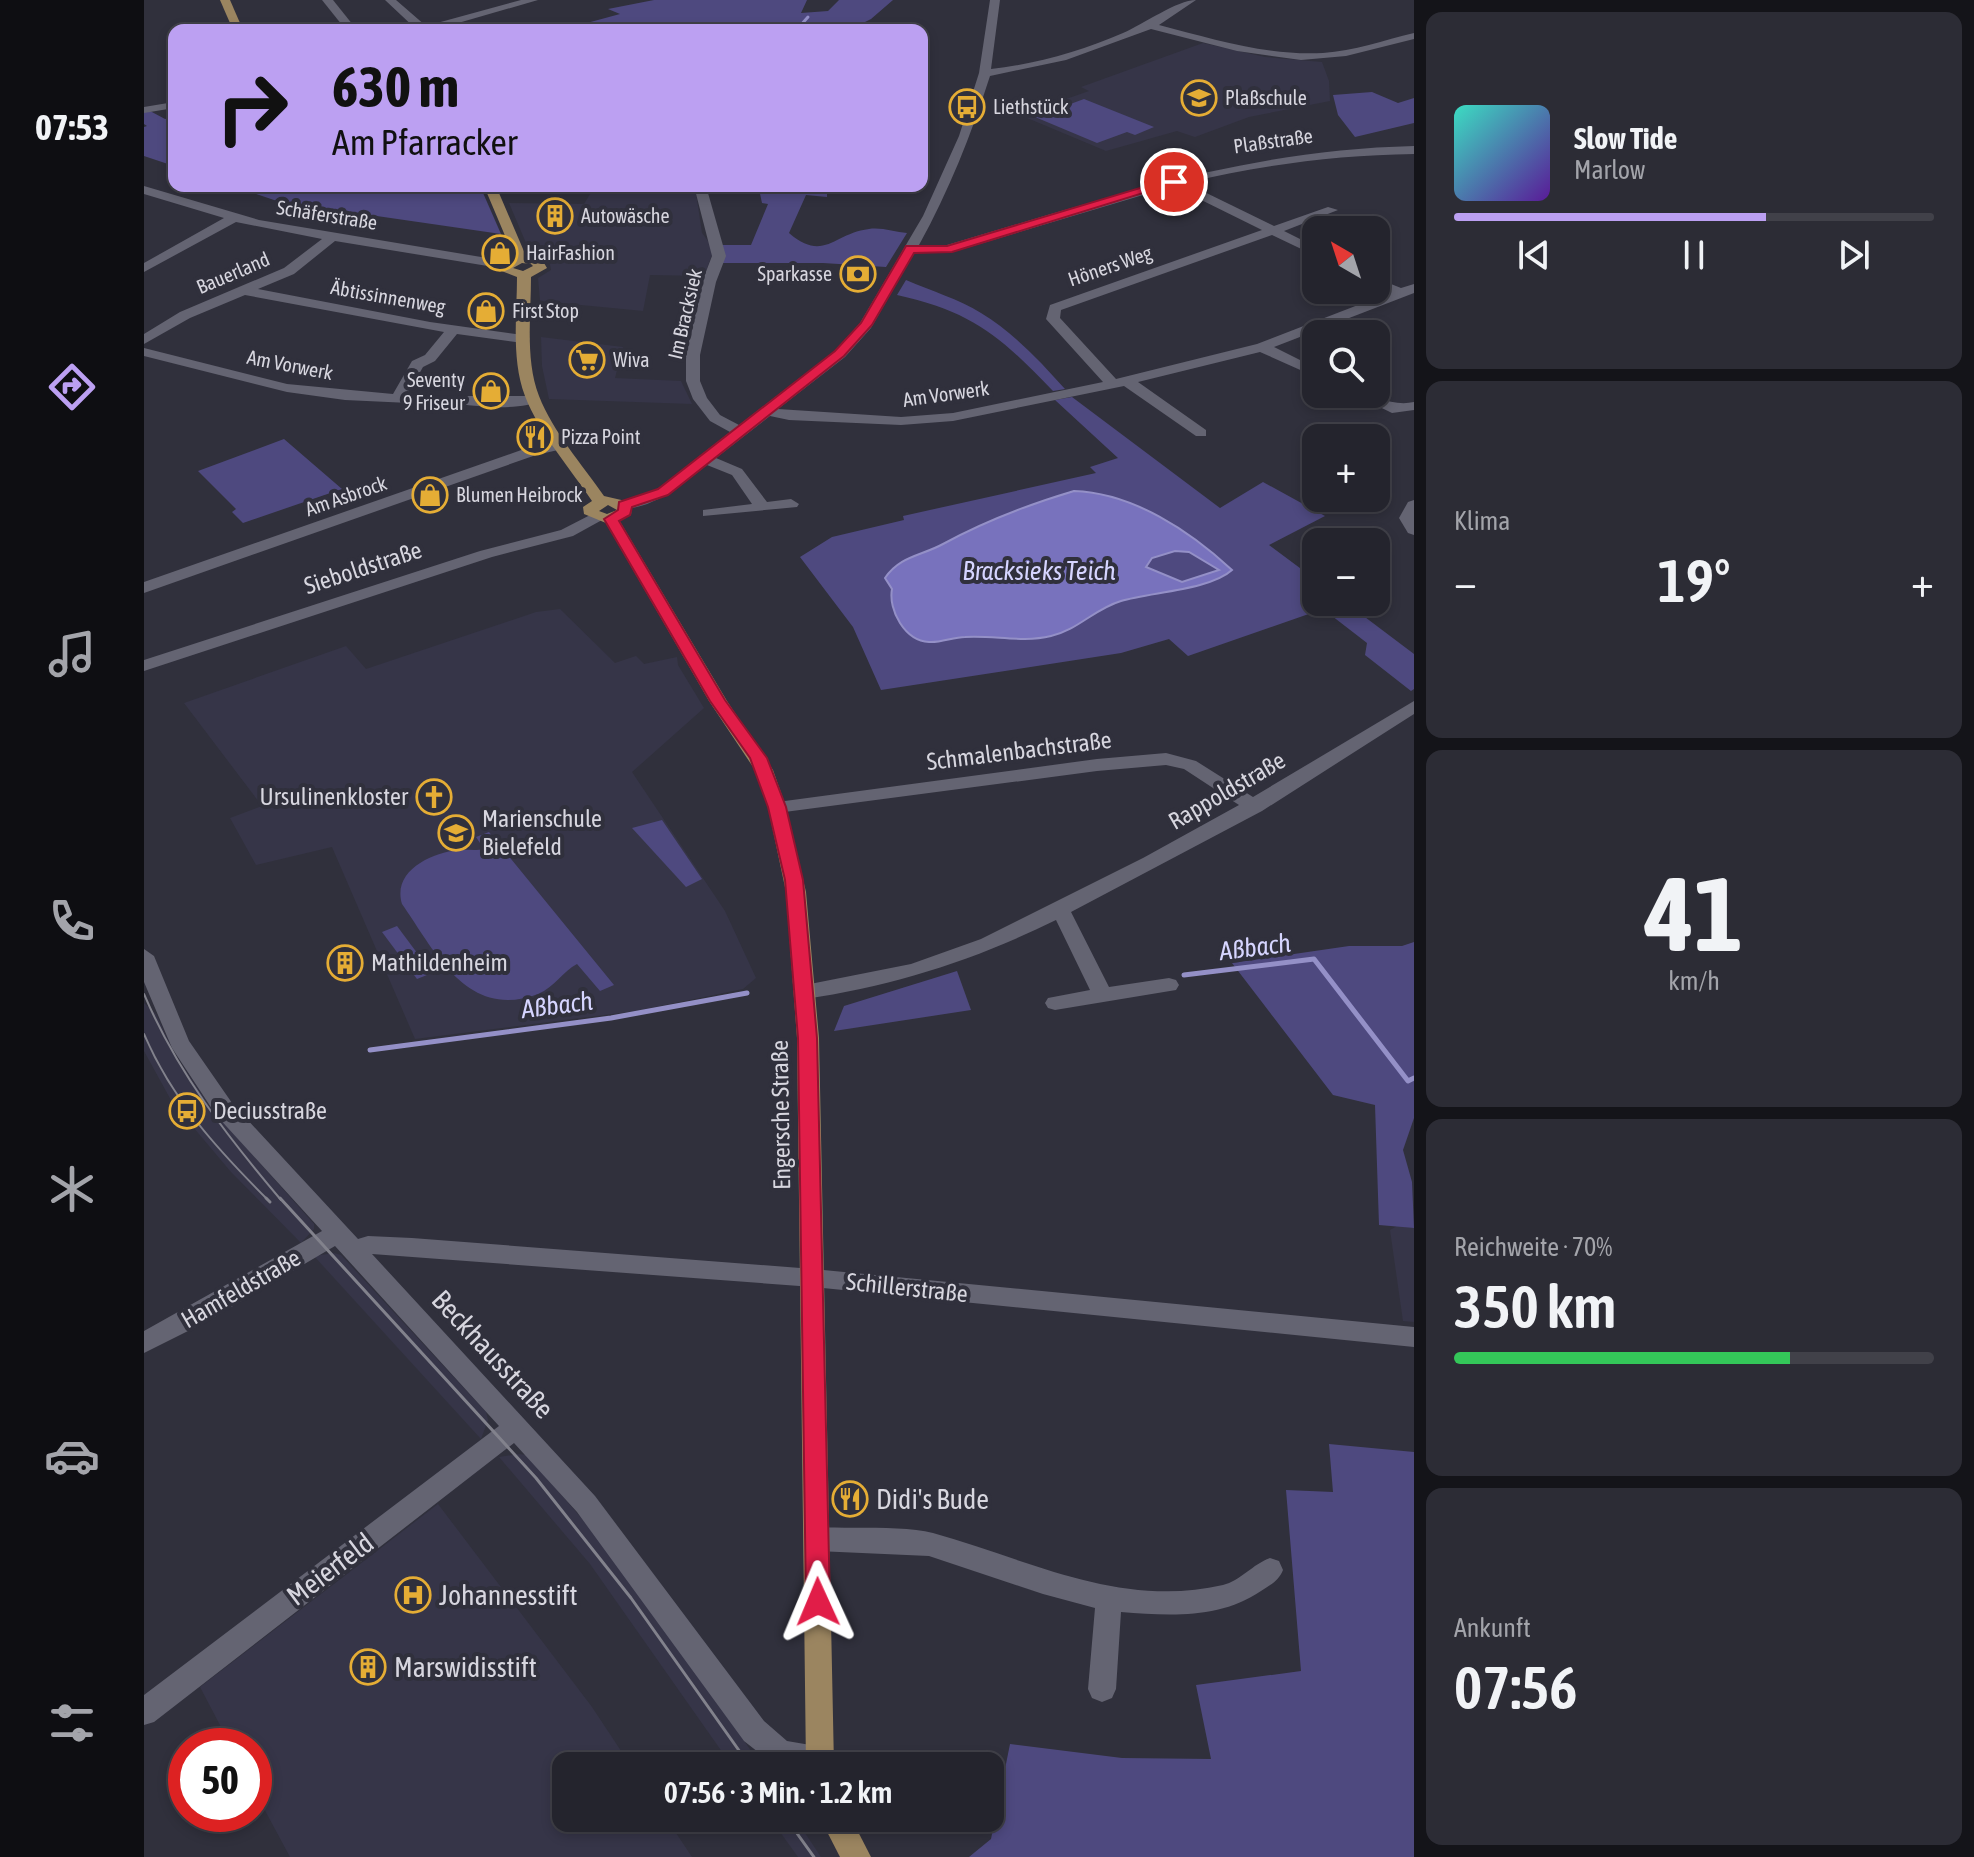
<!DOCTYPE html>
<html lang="de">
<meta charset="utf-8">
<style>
:root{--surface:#24242d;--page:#2c2c35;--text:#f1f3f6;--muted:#a3a4aa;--line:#414149;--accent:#bca0f2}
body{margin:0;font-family:"Asap Condensed",sans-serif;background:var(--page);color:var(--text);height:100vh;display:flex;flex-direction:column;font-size:30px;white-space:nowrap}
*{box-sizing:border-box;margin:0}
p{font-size:26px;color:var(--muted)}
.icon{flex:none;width:44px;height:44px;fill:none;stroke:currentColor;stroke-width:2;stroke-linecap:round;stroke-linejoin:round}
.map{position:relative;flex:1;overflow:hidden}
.side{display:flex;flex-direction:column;gap:12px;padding:12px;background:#141419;width:560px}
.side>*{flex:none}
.banner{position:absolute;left:24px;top:24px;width:760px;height:168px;border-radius:16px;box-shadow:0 4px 12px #0003,0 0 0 2px var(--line);background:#bca0f2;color:#111;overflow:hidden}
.needle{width:52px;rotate:321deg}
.fabs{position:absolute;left:1158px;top:216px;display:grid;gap:16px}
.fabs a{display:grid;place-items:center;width:88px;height:88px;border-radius:16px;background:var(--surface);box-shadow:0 4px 12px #0003,0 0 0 2px var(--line);font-size:40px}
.speed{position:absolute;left:24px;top:1728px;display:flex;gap:16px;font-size:40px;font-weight:700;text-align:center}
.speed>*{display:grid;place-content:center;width:104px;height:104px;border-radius:50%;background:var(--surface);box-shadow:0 4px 12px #0003,0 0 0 2px var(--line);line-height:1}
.speed .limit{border:12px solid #d22;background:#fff;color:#111}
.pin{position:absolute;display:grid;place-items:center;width:68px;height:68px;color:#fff;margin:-34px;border:4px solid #fff;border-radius:50%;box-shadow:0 2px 8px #0007}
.me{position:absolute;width:88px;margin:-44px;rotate:359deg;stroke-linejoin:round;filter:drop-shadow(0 0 6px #0008)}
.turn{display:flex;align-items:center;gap:28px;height:168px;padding:0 32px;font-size:36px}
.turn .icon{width:104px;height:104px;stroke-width:2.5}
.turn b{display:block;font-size:56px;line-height:68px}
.big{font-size:60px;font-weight:600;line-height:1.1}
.side .tile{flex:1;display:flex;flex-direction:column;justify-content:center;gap:12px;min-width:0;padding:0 28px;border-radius:16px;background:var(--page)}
.side .dial{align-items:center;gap:0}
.dial b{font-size:104px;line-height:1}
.song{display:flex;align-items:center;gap:24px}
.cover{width:96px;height:96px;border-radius:12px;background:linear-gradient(135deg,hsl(170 70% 55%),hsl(270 70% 35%))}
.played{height:8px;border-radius:4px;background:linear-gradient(90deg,var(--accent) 65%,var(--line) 65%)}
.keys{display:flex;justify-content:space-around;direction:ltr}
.heat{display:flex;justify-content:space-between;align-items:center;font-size:44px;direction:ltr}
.charge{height:12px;border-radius:6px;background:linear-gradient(90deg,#34c759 70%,var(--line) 0)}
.trip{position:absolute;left:408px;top:1752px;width:452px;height:80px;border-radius:16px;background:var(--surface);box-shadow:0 4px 12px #0003,0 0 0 2px var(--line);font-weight:600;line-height:80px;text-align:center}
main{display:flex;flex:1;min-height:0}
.tabs{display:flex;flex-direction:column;width:144px;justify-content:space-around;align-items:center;background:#0e0e12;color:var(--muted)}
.tabs .icon{width:56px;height:56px}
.tabs .selected{color:var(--accent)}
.tabs b{font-size:36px;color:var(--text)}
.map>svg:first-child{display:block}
</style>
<main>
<nav class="tabs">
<b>07:53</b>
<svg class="icon selected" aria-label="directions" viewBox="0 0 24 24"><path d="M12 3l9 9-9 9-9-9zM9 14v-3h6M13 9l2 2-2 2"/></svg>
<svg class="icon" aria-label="music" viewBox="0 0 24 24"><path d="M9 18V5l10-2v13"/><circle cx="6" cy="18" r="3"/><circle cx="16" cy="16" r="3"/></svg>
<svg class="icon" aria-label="phone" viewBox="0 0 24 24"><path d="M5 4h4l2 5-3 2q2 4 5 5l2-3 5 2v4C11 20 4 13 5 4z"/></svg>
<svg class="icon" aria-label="climate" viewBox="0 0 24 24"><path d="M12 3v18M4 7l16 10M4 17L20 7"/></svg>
<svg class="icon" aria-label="car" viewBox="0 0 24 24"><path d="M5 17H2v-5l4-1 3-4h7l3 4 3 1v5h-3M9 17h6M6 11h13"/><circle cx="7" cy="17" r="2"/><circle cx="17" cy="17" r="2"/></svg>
<svg class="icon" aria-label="filters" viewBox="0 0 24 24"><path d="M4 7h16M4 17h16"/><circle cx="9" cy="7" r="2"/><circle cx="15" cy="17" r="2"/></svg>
</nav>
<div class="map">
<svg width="1270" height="1857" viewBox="0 0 1270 1857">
<rect width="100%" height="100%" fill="#30303c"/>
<g fill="#363548">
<path d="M1059,43L1121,57L1178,62L1185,81L1186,101L1105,117L1051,137L1033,131L962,151L876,115L945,91L937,87Z"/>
<path d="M451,186H551L558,233L567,245L568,255L560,276L506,275L499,311L396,301L394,278L407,270L405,259L385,250L365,203L440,204Z"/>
<path d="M397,337L479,347L471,378L537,381L548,404L405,399L398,366Z"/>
<path d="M416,609L471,663L492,656L500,664L533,657L534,665L560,708L488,772L581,911L612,978L599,989L492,1011L271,1039L188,847L112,865L86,818L118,806L40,703L202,646L222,669L392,612Z"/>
<path d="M0,1003L12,1014L30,1053L67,1108L170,1224V1229L157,1243L87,1172L28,1102L0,1051Z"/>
<path d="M1253,1226L1270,1228V1322L1259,1321L1246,1230Z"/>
<path d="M190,1253L197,1255L342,1412L344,1420L337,1439L170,1256Z"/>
<path d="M375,1454L383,1455L452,1535L571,1697L617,1766H588L446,1564L355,1457Z"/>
<path d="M294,1504L448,1707L487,1766H422V1818H522L548,1857H146L110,1790V1746H87L56,1687Z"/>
<path d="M626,1818H651L677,1857H654Z"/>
</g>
<g fill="#4e497f">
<path d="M510,0H663L657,13L684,11L695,0H749L727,19L705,30H417L476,14L464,9Z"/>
<path d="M1228,92L1254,103L1270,98V123L1211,137L1194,115L1189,95Z"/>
<path d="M940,99L1010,127L991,135L983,132L953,143L891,117Z"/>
<path d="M6,111L21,119L30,117V166L0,156V127L3,126L0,124V112Z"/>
<path d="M89,186H336L357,234L136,202Z"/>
<path d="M625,186H683V197L662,195L645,233C680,263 690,233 725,229C737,227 751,232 763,233L742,267L679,263H578L577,245H607L624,204L618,203L615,189Z"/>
<path d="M762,280C787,291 815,299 837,313C870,333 896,361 921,389L909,391C856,336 829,312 753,295Z"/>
<path d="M928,397L1076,508L1119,482L1181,516L1125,545L1172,580V602H1201L1270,654V689L1267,691L1221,655L1223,643L1179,609L1044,656L1025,639L977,653L737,690L709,627L656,557L688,537L760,520L759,516L952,473L946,467L974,458L911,400Z"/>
<path d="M140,439L198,489L99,523L88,512L92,509L54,471Z"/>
<path d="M518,820L558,879L542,887L488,828Z"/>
<path d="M345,832L470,985L456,991L433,964C419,971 411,987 394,994C323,1021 291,951 258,904C248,871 287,853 314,850C323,849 331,851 340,849L332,837Z"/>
<path d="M253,926L288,973L273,979L238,932Z"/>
<path d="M1270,942V1118L1259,1150L1268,1182L1270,1228L1235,1225L1231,1105L1189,1095L1088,963L1205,946H1258Z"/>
<path d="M813,971L827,1010L690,1031L700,1006Z"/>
<path d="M1185,1444L1270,1452V1857H825L847,1839L866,1744L978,1758L1067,1759L1052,1685L1157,1671L1142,1490L1189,1492Z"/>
</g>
<path fill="#7872bd" stroke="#9490c7" stroke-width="2" fill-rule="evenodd" d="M930,491C989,493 1046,531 1088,570C1066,590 1006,592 977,601C950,609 934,630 907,636C878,643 850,635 821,637C809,637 797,643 785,642C761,641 744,610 748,589L741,578C756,556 777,556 799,544C841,521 883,505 930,491ZM1031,551L1045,552L1075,570L1038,582L1002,567L1008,558Z"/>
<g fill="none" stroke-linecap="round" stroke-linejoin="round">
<g stroke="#9490c7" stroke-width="3">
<path d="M658,28L656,26L664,17"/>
<path d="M663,29L666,30"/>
</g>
<g stroke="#9490c7" stroke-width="5">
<path d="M1040,975L1170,959L1264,1081L1270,1078"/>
<path d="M226,1050L467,1018L603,993"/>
</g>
<g fill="#646472" fill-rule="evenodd">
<path d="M178,0H189L213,30H202Z"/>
<path d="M241,0H252L282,26L377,0H394L290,30H273Z"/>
<path d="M846,0H856L847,69C892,64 938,51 979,33C1000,24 1033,0 1052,0L1015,25C1069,39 1123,56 1179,53C1210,51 1240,40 1270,33V39L1202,56L1157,60L1093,51L1007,29L922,60L846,76C827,135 805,191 775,245H803C963,198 1101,150 1270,146V154C1192,155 1118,165 1042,183L1130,226L1184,207L1194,210L1140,231L1172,247V256L1128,235L917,310L916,318L972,379L1113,344L1245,293L1232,287V278L1257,288L1270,284V293L1130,347L1172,368V377L1116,352L994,382L1062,430V436H1052L980,386L809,421L757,425L645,420L626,416L572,458L598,469L623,502L647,499L655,504L653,507L559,516V510L608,504L588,475L563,465C541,482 505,513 474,508V502L514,489L586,432L566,421L549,399L542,381V355L558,282L568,256L550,186H562L582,256L572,282L556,355V381L563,398L576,415L595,425L691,351L716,323L779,216L815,136L835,73ZM1029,186L1118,230L906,305L902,319L959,382L809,413L757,417L634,409L701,357L727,328L770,253L809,252Z"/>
<path d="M30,102V108L0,113V107Z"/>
<path d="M0,186L115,220L367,262L369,265L362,269L191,241L150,274L114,289L286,322L379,335L386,339L379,343L313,334L291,361L279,367L263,395L292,397V403L287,404L201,400L143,392L0,356V348L143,384L249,394L268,361L281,355L300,332L101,295L46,318L0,344V334L36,312L140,268L178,239L92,222L0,272V263L80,218L0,194Z"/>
<path d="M1209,394C1231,394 1248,407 1270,402V410L1248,413Z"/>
<path d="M316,396H389L396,400C382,411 329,407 311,403V397Z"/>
<path d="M418,440L423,442V448L392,455L0,593V582L383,448Z"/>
<path d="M1270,500V535L1264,533L1255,518L1264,502Z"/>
<path d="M452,512L460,517L458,520L429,536L348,557L0,671V660L336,551L417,530Z"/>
<path d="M1270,701V714L1118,811L927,912L965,987L1025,978L1032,980L1035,985L1032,990L911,1010L904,1008L901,1003L904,998L946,990L912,920C831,960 750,986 661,999L654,997L651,992L654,987L661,985L767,964L837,939L999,858L1095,805L1040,769L1022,765L953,771L633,813L624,807L626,803L953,759L1022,753L1052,761L1109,797Z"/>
<path d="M0,949L10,956L45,1041L88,1103L214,1239L224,1236L268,1238L669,1269L1270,1327V1347L669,1287L228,1254L451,1496L620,1721L643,1741L684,1748L688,1758L685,1766H632L600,1741L433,1512L370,1443L10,1722L0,1725V1695L355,1426L191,1246L62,1322L0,1353V1331L178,1231L72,1115L28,1048L0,982Z"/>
<path d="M673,1527C706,1529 759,1525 789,1533C883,1559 977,1609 1079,1585C1096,1581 1109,1564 1126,1558L1135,1561L1139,1570C1135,1580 1127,1585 1117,1591C1076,1619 1026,1616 977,1612L972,1689L968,1698L958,1702L948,1698L944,1689L951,1608L899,1594L785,1556L673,1551L664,1547L660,1539L664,1531Z"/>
</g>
<g fill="#9b8560" fill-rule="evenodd">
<path d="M76,0H86L99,30H89Z"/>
<path d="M340,186H352L382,256L397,258L403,268L387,277C387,315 381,360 395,396C409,432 438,464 460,496L486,502L488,505L487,515L475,520L583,701L629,770L642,807L662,892L675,1038L690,1766H662L653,1038L642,892L624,807L611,770L565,701L462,523L440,514L439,507L448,501C426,468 395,433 381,396C367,359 373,315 373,277L355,270L359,260L370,257ZM378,263L387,264L389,266L379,271L369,268ZM464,505L473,510L463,514L455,511Z"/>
<path d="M676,1818H707L727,1857H696Z"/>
</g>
<g stroke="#82828c" stroke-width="2">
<path d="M0,994C33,1072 83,1136 137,1200"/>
<path d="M0,1034C28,1100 74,1150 124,1200"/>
</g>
<g stroke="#82828c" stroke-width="3">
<path d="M122,1198L126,1202"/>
<path d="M136,1198L392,1478L487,1598L606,1766"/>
<path d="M642,1818L670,1857"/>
</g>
</g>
<path fill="#e11d48" stroke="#92132f" stroke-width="2" d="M1026,179L1035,182L808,252L770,253L728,325L700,356L524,495L488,507L486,515L475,521L581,700L623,758L642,807L659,880L673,1038L686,1602L683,1610L674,1613L665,1610L662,1602L654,1038L641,880L624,807L606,758L566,701L460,519L474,510L475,502L514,489L691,351L717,323L762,246H803Z"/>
<defs>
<symbol id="school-ring" viewBox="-11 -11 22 22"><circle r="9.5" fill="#30303c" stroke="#e5ad35" stroke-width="1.5"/><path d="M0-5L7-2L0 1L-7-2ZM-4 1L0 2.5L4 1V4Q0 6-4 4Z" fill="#e5ad35"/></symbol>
<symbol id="bus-ring" viewBox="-11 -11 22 22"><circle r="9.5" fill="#30303c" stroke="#e5ad35" stroke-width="1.5"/><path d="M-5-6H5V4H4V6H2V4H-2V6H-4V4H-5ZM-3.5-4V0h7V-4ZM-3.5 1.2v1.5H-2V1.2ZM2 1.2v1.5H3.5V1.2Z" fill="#e5ad35"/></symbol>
<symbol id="building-ring" viewBox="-11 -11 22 22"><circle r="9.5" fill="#30303c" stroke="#e5ad35" stroke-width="1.5"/><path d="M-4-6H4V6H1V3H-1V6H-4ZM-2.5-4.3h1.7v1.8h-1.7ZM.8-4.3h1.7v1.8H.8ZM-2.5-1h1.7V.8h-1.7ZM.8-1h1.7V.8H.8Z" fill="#e5ad35"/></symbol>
<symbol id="shop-ring" viewBox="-11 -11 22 22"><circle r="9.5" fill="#30303c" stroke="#e5ad35" stroke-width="1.5"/><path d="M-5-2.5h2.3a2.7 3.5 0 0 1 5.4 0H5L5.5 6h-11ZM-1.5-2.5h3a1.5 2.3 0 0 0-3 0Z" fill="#e5ad35"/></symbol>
<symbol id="bank-ring" viewBox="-11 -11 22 22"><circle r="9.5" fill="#30303c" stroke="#e5ad35" stroke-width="1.5"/><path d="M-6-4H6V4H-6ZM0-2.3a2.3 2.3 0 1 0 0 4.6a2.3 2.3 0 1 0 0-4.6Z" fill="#e5ad35"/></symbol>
<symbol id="supermarket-ring" viewBox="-11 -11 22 22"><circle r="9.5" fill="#30303c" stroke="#e5ad35" stroke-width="1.5"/><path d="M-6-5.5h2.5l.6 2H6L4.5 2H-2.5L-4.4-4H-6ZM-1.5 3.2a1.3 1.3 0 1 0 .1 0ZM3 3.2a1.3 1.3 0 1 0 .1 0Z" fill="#e5ad35"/></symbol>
<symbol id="restaurant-ring" viewBox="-11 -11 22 22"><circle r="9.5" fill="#30303c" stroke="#e5ad35" stroke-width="1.5"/><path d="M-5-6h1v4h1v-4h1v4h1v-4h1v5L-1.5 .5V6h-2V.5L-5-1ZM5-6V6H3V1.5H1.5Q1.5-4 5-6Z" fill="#e5ad35"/></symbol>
<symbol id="church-ring" viewBox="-11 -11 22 22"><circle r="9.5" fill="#30303c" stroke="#e5ad35" stroke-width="1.5"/><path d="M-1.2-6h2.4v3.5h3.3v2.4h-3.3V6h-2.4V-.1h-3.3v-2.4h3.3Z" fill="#e5ad35"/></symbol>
<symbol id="hospital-ring" viewBox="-11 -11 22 22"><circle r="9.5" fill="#30303c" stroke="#e5ad35" stroke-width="1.5"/><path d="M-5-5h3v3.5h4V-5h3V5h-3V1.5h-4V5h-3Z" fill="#e5ad35"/></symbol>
</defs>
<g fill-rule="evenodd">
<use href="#school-ring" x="1035" y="78" width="40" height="40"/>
<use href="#bus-ring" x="803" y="87" width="40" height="40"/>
<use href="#building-ring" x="391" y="196" width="40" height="40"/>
<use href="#shop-ring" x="336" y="233" width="40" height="40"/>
<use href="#bank-ring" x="694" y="254" width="40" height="40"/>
<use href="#shop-ring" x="322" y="291" width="40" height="40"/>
<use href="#supermarket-ring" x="423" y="340" width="40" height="40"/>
<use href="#shop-ring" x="327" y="371" width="40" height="40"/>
<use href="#restaurant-ring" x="371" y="417" width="40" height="40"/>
<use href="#shop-ring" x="266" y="475" width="40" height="40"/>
<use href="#church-ring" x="270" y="777" width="40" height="40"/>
<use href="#school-ring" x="292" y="813" width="40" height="40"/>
<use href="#building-ring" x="181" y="943" width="40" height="40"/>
<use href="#bus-ring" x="23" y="1091" width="40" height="40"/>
<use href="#restaurant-ring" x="686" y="1479" width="40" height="40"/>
<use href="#hospital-ring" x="249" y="1575" width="40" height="40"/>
<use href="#building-ring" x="204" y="1647" width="40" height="40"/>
</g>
<g text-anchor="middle" stroke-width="8" stroke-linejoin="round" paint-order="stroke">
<g font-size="20" fill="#d7d6df" stroke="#30303c" text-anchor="start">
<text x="1081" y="105">Plaßschule</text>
<text x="849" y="114">Liethstück</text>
<text x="437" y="223">Autowäsche</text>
<text x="382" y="260">HairFashion</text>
<text x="688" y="281" text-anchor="end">Sparkasse</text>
<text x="368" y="318">First Stop</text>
<text x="469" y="367">Wiva</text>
<text x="321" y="387" text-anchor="end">Seventy<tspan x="321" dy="23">9 Friseur</tspan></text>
<text x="417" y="444">Pizza Point</text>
<text x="312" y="502">Blumen Heibrock</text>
</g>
<g font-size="20" fill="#d7d6df" stroke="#30303c">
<text transform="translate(1129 141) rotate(-8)" y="7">Plaßstraße</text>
<text transform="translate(183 215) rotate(9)" y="7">Schäferstraße</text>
<text transform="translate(966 266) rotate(-19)" y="7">Höners Weg</text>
<text transform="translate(89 273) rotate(-23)" y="7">Bauerland</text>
<text transform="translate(244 297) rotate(10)" y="7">Äbtissinnenweg</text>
<text transform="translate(541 314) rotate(-77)" y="7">Im Bracksiek</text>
<text transform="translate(146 365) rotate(11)" y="7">Am Vorwerk</text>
<text transform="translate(802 394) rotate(-8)" y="7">Am Vorwerk</text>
<text transform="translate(202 496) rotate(-19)" y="7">Am Asbrock</text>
</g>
<g font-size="24" fill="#d7d6df" stroke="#30303c">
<text transform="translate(219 568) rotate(-18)" y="8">Sieboldstraße</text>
<text transform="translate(875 751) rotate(-7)" y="8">Schmalenbachstraße</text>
<text transform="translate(1083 791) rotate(-30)" y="8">Rappoldstraße</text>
<text transform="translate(637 1115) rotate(-91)" y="8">Engersche Straße</text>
<text transform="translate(763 1288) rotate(6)" y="8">Schillerstraße</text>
<text transform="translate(97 1289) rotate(-30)" y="8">Hamfeldstraße</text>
</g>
<g font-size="24" fill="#d7d6df" stroke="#30303c" text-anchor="start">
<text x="264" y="805" text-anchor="end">Ursulinenkloster</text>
<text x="338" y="827">Marienschule<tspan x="338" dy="28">Bielefeld</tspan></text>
<text x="227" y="971">Mathildenheim</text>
<text x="69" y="1119">Deciusstraße</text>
</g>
<g font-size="26" font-style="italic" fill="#d6d5ff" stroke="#30303c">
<text x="895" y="580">Bracksieks Teich</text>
<text transform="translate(1111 947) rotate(-7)" y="9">Aßbach</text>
<text transform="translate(413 1005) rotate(-7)" y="9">Aßbach</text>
</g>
<g font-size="28" fill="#d7d6df" stroke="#30303c">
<text transform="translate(349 1354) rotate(47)" y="10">Beckhausstraße</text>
<text transform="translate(186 1569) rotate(-37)" y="10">Meierfeld</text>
</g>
<g font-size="28" fill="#d7d6df" stroke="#30303c" text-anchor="start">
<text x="732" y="1509">Didi's Bude</text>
<text x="295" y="1605">Johannesstift</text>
<text x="250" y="1677">Marswidisstift</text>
</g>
</g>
</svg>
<div class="fabs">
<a><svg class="needle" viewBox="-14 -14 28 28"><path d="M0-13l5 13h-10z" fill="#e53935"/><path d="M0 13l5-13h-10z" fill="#a3a4aa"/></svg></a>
<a><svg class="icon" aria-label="search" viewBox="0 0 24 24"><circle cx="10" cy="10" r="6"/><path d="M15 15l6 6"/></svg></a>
<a>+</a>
<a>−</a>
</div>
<div class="speed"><div class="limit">50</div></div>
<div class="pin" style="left:1030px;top:182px;background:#d93025"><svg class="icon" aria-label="arrive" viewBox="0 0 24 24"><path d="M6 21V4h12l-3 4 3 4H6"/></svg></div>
<svg class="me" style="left:674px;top:1602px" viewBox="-20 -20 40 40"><path d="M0-17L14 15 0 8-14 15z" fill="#e11d48" stroke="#fff" stroke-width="4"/></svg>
<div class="trip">07:56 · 3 Min. · 1.2 km</div>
<div class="banner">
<div class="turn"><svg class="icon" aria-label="right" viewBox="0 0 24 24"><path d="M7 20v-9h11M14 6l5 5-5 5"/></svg><div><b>630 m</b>Am Pfarracker</div></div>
</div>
</div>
<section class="side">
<div class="tile">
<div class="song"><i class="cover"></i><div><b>Slow Tide</b><p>Marlow</p></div></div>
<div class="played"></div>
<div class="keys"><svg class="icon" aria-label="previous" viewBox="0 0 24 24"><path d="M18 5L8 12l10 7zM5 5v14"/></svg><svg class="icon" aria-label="pause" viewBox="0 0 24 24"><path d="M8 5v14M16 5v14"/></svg><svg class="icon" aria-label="next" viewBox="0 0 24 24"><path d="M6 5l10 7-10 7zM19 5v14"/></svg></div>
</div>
<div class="tile"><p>Klima</p>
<div class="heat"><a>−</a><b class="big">19°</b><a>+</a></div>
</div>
<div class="tile dial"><b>41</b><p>km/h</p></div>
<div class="tile"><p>Reichweite · 70%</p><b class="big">350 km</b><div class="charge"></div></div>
<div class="tile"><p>Ankunft</p><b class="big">07:56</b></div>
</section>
</main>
